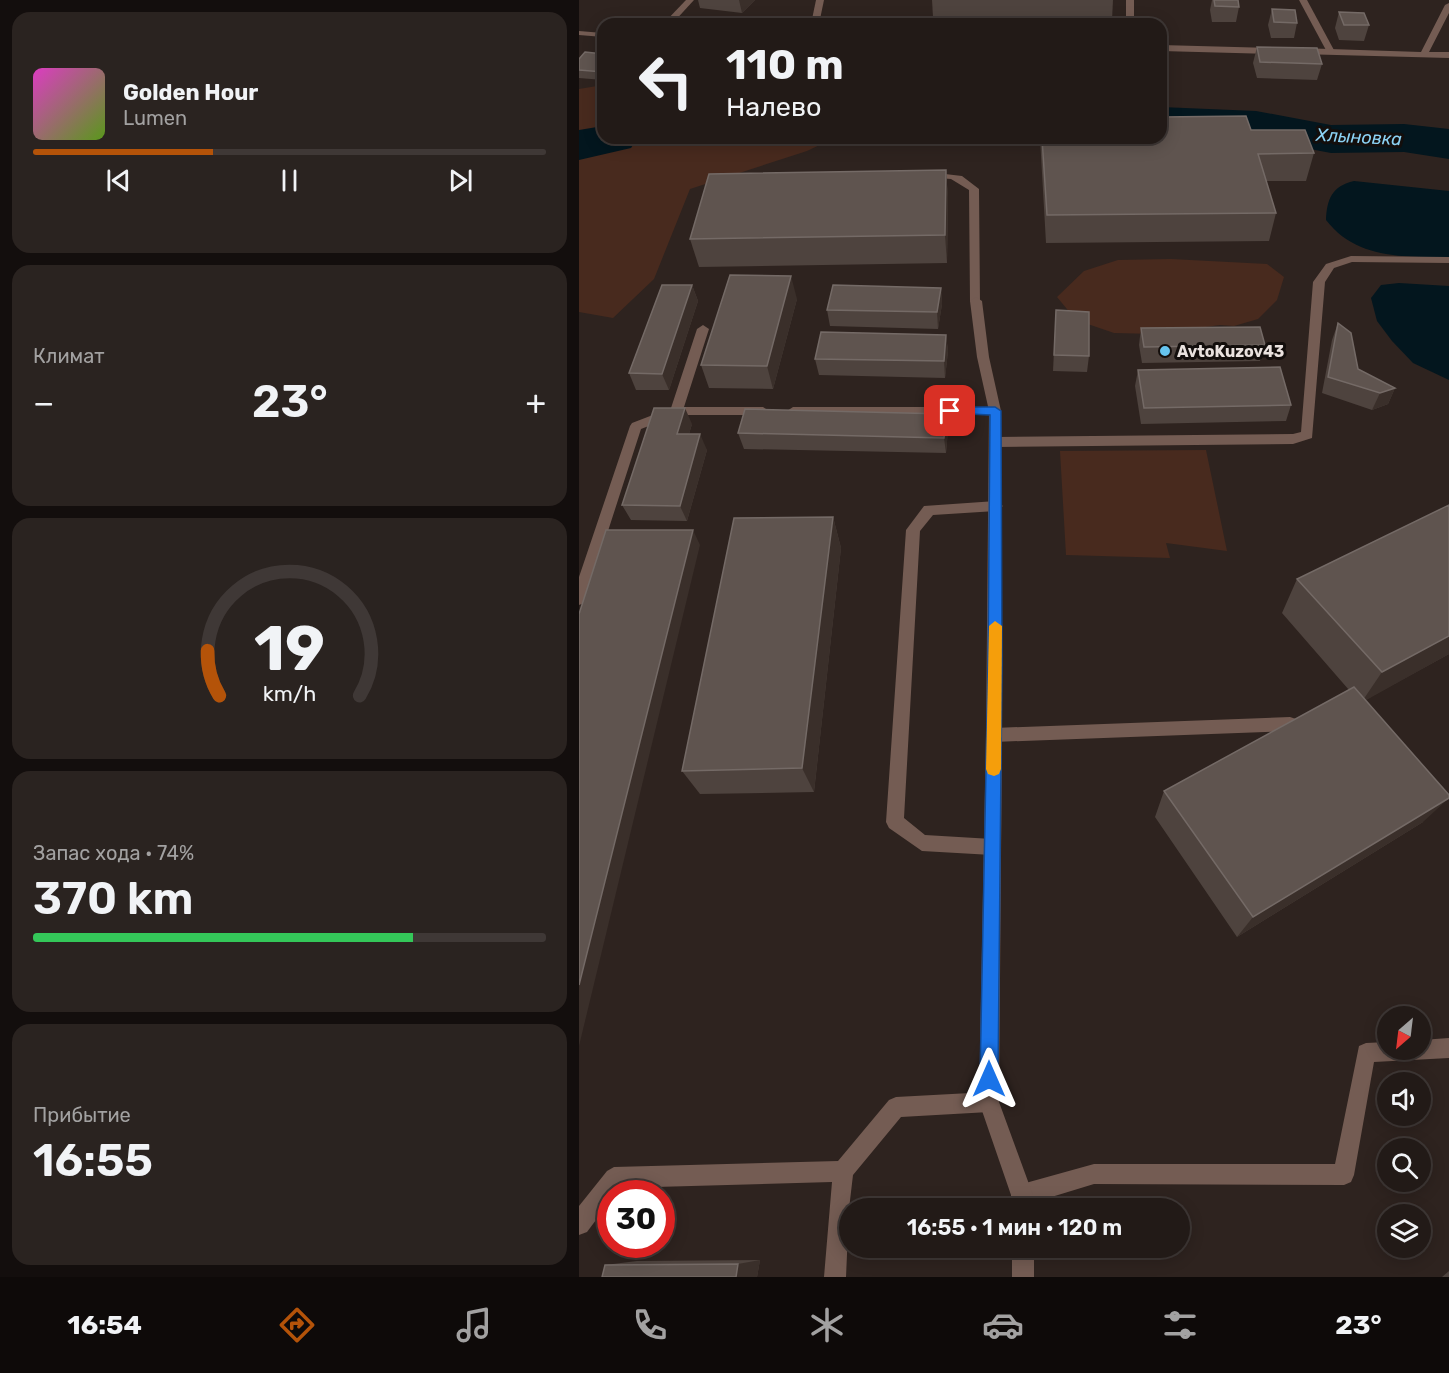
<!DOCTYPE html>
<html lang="ru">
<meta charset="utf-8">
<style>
:root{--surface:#221a17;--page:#2a2320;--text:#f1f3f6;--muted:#a2a1a1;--line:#3f3836;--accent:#b45309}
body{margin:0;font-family:Rubik,sans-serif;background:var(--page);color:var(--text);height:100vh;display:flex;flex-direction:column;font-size:22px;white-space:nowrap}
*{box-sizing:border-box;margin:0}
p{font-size:20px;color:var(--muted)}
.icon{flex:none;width:33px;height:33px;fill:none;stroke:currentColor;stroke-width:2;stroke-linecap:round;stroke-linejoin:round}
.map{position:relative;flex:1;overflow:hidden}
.details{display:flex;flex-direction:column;gap:12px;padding:12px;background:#130e0d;width:579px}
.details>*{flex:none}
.banner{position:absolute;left:18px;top:18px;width:570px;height:126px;border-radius:18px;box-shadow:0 3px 15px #0003,0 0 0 2px var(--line);background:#221a17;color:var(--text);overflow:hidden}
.needle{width:39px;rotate:208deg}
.fabs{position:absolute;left:798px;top:1006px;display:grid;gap:12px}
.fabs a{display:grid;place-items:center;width:54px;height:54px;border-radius:50%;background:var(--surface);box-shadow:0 3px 15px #0003,0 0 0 2px var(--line);font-size:30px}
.speed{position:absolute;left:18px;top:1180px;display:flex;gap:12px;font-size:30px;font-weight:700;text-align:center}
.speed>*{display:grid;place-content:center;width:78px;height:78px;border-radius:50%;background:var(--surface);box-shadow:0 3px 15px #0003,0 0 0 2px var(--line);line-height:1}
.speed .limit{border:9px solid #d22;background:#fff;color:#111}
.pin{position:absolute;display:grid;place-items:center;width:51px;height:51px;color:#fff;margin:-26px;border-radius:12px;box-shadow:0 3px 9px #0006}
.me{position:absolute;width:66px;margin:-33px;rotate:0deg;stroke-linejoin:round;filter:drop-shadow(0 0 4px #0008)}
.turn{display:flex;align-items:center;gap:21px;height:126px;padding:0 30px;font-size:27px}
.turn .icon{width:78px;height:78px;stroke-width:2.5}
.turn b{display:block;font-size:42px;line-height:51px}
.big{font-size:45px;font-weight:600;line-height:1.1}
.details .tile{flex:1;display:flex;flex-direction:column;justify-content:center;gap:9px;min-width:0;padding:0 21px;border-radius:18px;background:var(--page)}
.details .dial{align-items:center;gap:0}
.dial svg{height:156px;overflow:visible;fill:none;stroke:var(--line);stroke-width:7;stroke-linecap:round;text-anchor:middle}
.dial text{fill:var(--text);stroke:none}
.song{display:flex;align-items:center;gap:18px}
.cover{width:72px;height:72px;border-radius:9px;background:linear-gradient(135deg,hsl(310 70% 55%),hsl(90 70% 35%))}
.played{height:6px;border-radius:3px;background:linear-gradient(90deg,var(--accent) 35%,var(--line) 35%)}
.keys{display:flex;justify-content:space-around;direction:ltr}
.heat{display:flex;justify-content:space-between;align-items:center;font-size:33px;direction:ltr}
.charge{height:9px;border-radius:4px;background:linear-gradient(90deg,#34c759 74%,var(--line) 0)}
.trip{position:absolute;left:260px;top:1198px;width:351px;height:60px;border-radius:30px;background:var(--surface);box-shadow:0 3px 15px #0003,0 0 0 2px var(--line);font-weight:600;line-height:60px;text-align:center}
.tab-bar{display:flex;height:96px;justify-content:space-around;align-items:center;background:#0e0a09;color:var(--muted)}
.tab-bar .icon{width:42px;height:42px}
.tab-bar .active{color:var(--accent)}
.tab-bar b{font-size:27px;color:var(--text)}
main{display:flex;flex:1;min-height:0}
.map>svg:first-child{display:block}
</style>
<main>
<section class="details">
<div class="tile">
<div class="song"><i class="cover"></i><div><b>Golden Hour</b><p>Lumen</p></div></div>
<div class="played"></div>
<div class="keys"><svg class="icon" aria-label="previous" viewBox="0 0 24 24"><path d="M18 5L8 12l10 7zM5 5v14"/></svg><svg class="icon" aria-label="pause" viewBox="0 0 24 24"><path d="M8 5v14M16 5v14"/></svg><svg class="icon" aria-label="next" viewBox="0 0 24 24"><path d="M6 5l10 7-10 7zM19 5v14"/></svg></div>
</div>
<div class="tile"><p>Климат</p>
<div class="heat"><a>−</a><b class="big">23°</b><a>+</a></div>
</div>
<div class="tile dial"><svg viewBox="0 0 100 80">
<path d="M14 69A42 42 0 1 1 86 69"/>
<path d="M14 69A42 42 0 0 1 8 46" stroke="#b45309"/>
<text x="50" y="56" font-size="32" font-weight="700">19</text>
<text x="50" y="72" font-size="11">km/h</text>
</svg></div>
<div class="tile"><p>Запас хода · 74%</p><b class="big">370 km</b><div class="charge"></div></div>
<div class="tile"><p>Прибытие</p><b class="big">16:55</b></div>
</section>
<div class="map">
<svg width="870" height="1277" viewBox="0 0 870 1277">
<rect width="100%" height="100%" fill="#2e231f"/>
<g fill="#482a1e">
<path d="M24,85V138H255L228,151L111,189L75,279L34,318L0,312V89Z"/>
<path d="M592,259L688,264L705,277L698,300L679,319L655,326L641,325L577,334L535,333L497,320L478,297L505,271L539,260Z"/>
<path d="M627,450L648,551L587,543L591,558L487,555L481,451Z"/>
</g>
<g fill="#03161e">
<path d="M775,181L870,191V257C824,257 777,259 747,220C748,199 753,186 775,181Z"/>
<path d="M820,283L870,286V380L834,363L813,341L798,321L792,298L802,285Z"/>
</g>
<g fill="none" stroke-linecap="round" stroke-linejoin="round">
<g fill="#03161e" fill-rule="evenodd">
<path d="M582,107L677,111L752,125L825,124L870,129V159L825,152L752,153L677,139L582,135Z"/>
<path d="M24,126V138H59L52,148L0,160V130Z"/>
</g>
<g fill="#745c53" fill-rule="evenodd">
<path d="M107,0H115L93,24H84Z"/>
<path d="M237,0H245L240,24H232Z"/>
<rect x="547" y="0" width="8" height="24"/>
<path d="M720,0H728L756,52L755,54L748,52Z"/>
<path d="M349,172L383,176L400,189L401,303L397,305L391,301L390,190L372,179L346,177L344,175Z"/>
<path d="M772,256L870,257V263L773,262L755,268L746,282L733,438L714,444L417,447L411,442L417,437L714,434L722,432L734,282L747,264Z"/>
<path d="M124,325L130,329L105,407H184L190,411L184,415H98L62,429L7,599L5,603L0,605V577L51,426L53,423L92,408L118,329Z"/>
<path d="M214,407H416L422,411L416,415H214L208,411Z"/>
<path d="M417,501L424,506L417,511L354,515L341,531L325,818L346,835L413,839L419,841L422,847L419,853L413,855L343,851L310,828L307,822L327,530L345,506Z"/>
<path d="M711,717L717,719L719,724L717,729L711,731L415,742L409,740L407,735L409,730L415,728Z"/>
<path d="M870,1038V1058L795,1062L775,1175L772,1182L765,1185L515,1184L443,1206L436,1202L432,1195L436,1188L443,1184L515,1164H756L780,1046L787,1043L808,1042V1050H842V1040Z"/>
<path d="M410,1092L417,1095L420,1102L417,1109L410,1112L322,1117L274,1175L270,1209L267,1277H245L253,1182L40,1188L36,1194H32V1200L8,1232L0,1235V1206L28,1171L35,1167L259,1161L310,1100L317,1097Z"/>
</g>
<g fill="#745c53" fill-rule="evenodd">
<path d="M870,3V13L850,52H870V58L720,54L716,51L720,48L842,52L866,5Z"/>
<path d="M0,31L24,33V37L0,35Z"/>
<path d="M582,45L696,48L700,51L696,54L582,51Z"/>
<path d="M397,297L403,301L410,357L422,411L423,735L420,1102L454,1195V1209H432V1195L400,1102L407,735L410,411L398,357L391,301Z"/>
<rect x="433" y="1248" width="22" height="29"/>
</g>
</g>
<g fill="#4e433e">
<path d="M119,0H176L163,13L121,8Z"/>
<path d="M353,0H534L533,20L354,17Z"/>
<path d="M633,0H659L660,7L657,22H633L631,10Z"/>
<path d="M693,9L718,23L715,38H692L689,25Z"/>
<path d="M760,12L790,25L785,41L760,40L756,28Z"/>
<path d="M678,47L743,64L738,80L678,78L674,63Z"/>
<path d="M24,54V80L0,78V59Z"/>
<path d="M672,130L735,153L727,181H687L697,213L690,241L467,243L461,138H582Z"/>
<path d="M367,170L369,198L368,263L120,267L111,239Z"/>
<path d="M113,285L119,301L90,390H57L50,373Z"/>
<path d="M362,288L363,304L359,329L251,326L248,310Z"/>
<path d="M218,299L194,389L130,388L122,365Z"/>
<path d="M477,310L510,356L508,372L474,371Z"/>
<path d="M759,323L779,369L816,388L809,404L793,410L743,393L753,340Z"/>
<path d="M562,328L686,345L681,361L563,363L560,345Z"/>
<path d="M367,335L369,351L366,378L240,375L236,359Z"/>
<path d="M559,370L712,405L707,421L562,424L556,386Z"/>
<path d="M113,424L110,434L128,450L108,521L52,520L43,505Z"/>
<path d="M369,430L367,453L165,449L159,433Z"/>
<path d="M870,505V654L786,700L844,822L658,937L576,817L585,791L770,690L703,613L718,579Z"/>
<path d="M254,517L262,548L235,792L121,794L103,771Z"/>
<path d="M181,1260L178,1277L26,1265L58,1261Z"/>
<path d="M870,1271V1277H863Z"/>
</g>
<g fill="#3a2f2a">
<path d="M160,0H176L163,13Z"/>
<path d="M367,170L369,198L368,263L366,235Z"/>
<path d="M212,276L218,299L194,389L188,366Z"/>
<path d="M113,285L119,301L90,390L83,374Z"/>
<path d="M362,288L363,304L359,329L358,312Z"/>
<path d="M367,335L369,351L366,378L365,361Z"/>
<path d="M816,388L809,404L793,410L801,393Z"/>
<path d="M106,408L113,424L105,450L98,434Z"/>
<path d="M367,414L369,430L367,453L365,438Z"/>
<path d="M121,434L128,450L108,521L101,506Z"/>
<path d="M254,517L262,548L235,792L223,768Z"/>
<path d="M114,530L121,545L0,1046V985Z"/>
<path d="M870,636V654L782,703L803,672Z"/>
<path d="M870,798L844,822L658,937L674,917Z"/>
<path d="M181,1260L178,1277H157L159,1264Z"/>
</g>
<g fill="#5f544f" stroke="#746a66" stroke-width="1.5">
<path d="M635,0H659L660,7L636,6Z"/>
<path d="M693,9L716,10L718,23L695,22Z"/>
<path d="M760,12L785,13L790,25H765Z"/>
<path d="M678,47L738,48L743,64L681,62Z"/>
<path d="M6,52L24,54V72L0,70V59Z"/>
<path d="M667,116L672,130H726L735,153L679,154L697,213L468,215L463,138H582V117Z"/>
<path d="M367,170L366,235L111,239L130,174Z"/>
<path d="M151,275L212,276L188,366L122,365Z"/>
<path d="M83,285H113L83,374L50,373Z"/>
<path d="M254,285L362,288L358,312L248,310Z"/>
<path d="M477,310L510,312V356L475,355Z"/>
<path d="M759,323L772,333L779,369L816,388L801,393L749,377Z"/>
<path d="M681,327L686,345L565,347L562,328Z"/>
<path d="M242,332L367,335L365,361L236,359Z"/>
<path d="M701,367L712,405L565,408L559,370Z"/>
<path d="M75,408H106L98,434H121L101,506L43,505Z"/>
<path d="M166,409L367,414L365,438L159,433Z"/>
<path d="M870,505V636L803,672L718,579Z"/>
<path d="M254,517L223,768L103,771L155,518Z"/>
<path d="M27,530H114L0,985V614Z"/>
<path d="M775,687L870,795V798L674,917L585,791Z"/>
<path d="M159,1264L157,1277H23L26,1265Z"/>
</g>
<path fill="#1a73e8" stroke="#114b97" stroke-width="1.5" d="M371,407H416L422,411L423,664L419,1079L417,1085L410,1088L404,1085L401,1079L409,664L411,415L367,413L365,411Z"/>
<path fill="#f59e0b" d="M416,621L423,626L422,769L420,774L415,776L409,774L407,769L410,626Z"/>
<circle fill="#66c4ef" stroke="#130e0c" stroke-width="2" cx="586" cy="351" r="6"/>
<g text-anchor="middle" stroke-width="6" stroke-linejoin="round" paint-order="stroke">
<g font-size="16" font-weight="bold" fill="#eae2df" stroke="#130e0c" text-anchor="start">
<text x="598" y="357">AvtoKuzov43</text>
</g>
<g font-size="18" font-style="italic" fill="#8bd2f4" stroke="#130e0c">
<text transform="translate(780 137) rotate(3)" y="6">Хлыновка</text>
</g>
</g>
</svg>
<div class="fabs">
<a><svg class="needle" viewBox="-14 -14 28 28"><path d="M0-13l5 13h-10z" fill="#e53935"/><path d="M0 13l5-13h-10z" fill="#a2a1a1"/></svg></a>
<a><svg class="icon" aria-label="sound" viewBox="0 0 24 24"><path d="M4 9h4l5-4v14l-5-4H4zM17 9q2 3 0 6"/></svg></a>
<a><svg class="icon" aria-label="search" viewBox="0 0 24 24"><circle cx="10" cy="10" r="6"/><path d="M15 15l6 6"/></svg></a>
<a><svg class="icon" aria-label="layers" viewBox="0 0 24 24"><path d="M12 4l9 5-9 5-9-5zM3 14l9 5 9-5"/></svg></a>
</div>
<div class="speed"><div class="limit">30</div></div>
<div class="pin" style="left:371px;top:411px;background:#d93025"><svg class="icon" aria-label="arrive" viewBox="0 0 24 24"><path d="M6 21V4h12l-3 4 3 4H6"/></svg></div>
<svg class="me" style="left:410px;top:1079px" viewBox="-20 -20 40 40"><path d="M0-17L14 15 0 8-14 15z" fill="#1a73e8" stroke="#fff" stroke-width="4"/></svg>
<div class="trip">16:55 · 1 мин · 120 m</div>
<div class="banner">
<div class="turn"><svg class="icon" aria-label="left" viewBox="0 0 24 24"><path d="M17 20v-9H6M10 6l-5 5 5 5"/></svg><div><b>110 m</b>Налево</div></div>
</div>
</div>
</main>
<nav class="tab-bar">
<b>16:54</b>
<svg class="icon active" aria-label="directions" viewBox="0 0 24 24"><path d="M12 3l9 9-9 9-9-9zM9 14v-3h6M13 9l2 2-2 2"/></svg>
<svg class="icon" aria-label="music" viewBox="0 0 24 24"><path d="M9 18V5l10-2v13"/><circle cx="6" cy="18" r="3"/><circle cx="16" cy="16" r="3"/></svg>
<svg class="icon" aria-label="phone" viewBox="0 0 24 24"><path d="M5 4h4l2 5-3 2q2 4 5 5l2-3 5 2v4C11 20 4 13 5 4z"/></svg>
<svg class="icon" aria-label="climate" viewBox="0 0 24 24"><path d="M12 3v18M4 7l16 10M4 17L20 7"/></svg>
<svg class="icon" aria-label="car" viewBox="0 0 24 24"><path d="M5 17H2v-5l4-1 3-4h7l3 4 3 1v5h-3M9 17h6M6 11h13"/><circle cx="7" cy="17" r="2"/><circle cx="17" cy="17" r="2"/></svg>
<svg class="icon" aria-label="filters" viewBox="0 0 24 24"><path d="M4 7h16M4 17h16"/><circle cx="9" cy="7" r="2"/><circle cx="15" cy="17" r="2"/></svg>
<b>23°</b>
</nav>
